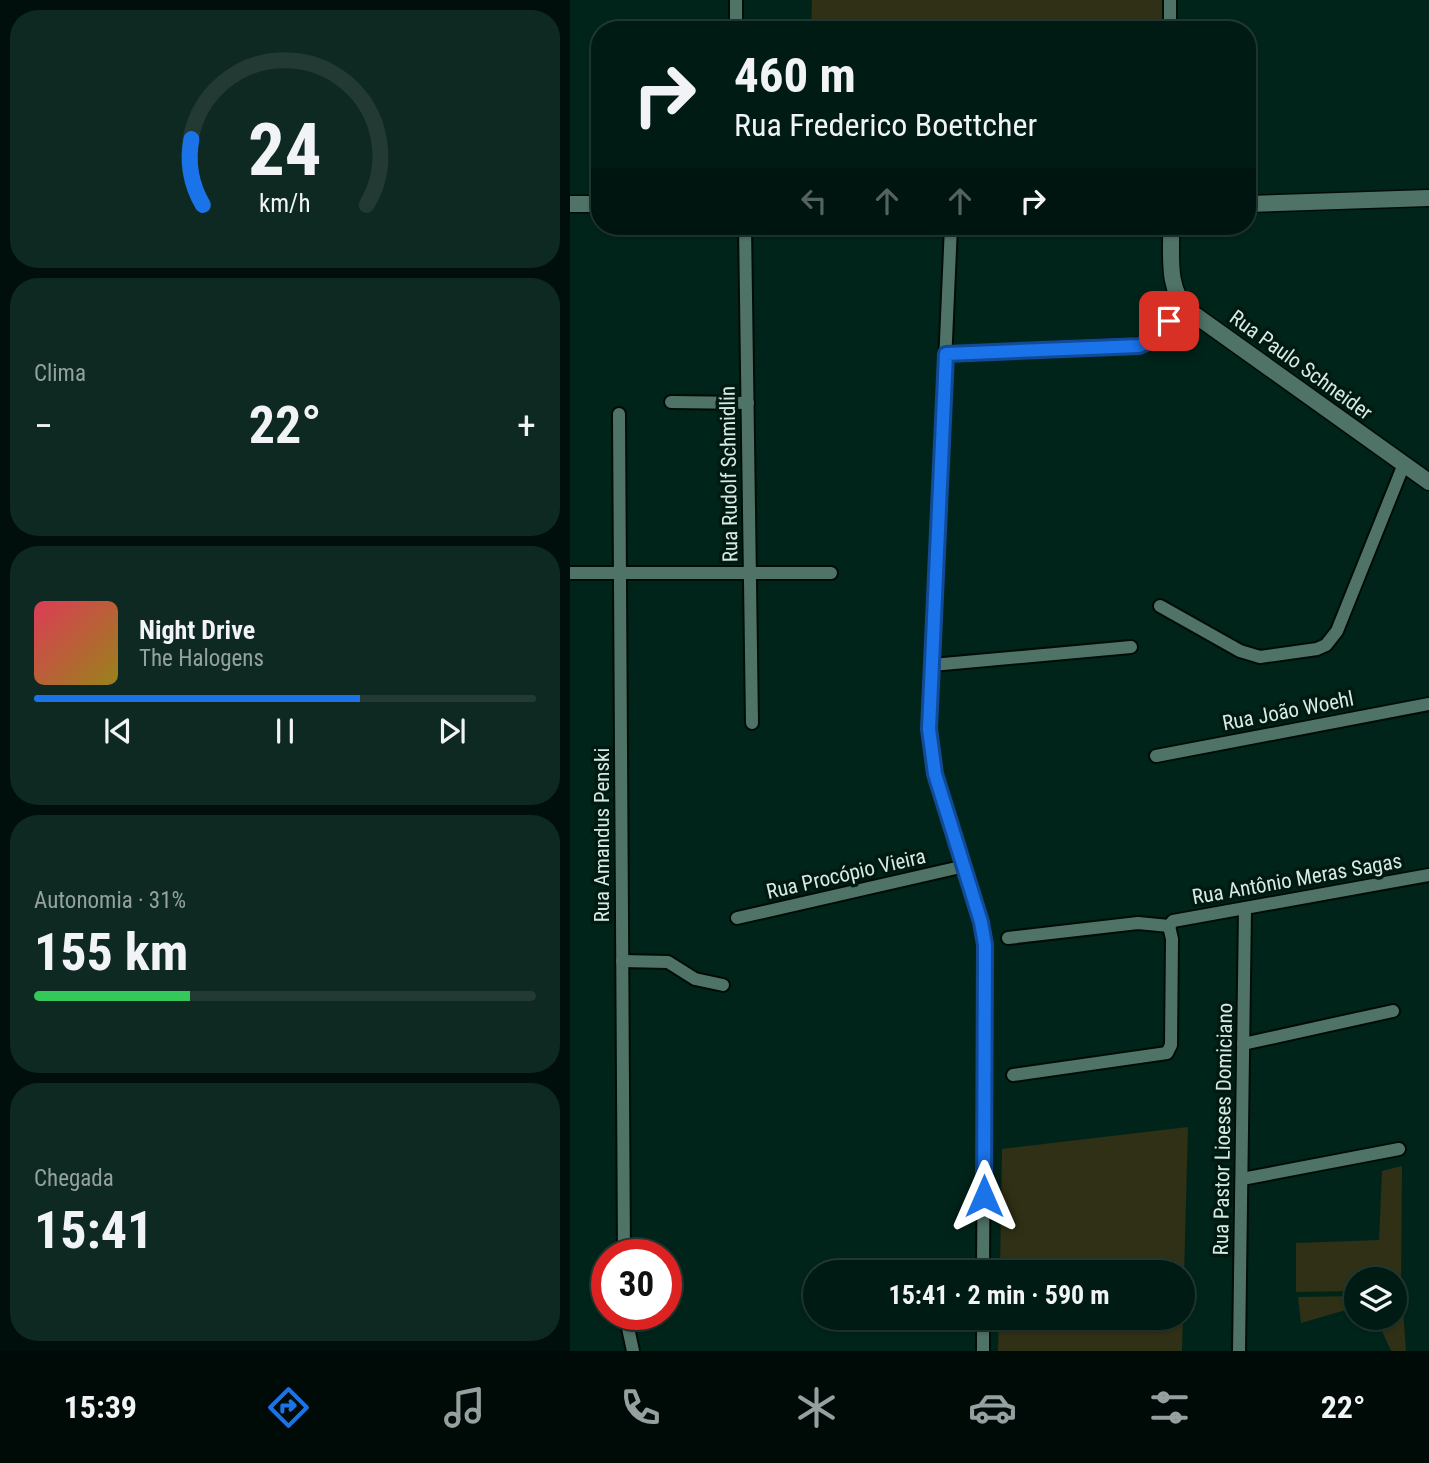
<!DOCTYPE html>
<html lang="pt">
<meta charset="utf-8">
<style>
:root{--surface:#001b14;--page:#0e2822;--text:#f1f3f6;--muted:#95a1a0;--line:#223934;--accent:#1a73e8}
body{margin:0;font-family:"Roboto Condensed",sans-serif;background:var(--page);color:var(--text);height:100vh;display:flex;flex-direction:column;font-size:26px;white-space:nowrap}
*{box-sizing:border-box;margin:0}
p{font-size:23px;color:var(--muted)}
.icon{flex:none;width:38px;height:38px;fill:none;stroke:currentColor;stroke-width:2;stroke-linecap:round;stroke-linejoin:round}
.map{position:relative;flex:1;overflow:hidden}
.drawer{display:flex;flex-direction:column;gap:10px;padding:10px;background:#000f0b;width:570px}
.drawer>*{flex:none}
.guide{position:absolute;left:21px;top:21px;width:665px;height:214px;border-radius:28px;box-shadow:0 2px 5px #0004,0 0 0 2px var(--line);background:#001b14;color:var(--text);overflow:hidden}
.controls{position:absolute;left:774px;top:1267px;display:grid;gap:14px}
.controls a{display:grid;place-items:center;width:63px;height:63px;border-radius:50%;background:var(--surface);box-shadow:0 2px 5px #0004,0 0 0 2px var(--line);font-size:35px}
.speed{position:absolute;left:21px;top:1239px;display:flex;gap:14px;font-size:35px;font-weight:700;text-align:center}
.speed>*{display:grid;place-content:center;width:91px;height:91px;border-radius:50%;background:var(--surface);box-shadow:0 2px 5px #0004,0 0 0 2px var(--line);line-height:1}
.speed .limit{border:10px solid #d22;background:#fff;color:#111}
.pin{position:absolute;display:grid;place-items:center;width:60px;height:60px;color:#fff;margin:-30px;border-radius:14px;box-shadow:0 4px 10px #0006}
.me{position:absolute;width:77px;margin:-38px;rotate:0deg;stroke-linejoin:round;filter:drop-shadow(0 0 5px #0008)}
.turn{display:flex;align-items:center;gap:24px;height:147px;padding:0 28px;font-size:32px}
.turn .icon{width:91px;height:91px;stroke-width:2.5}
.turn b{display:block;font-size:49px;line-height:60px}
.lanes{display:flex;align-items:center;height:66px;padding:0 28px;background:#0003;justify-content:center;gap:35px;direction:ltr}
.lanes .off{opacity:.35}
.big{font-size:52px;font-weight:700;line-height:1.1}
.drawer .card{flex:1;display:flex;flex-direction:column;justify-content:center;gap:10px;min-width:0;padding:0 24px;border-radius:28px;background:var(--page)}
.drawer .dial{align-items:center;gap:0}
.dial svg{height:182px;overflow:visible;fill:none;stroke:var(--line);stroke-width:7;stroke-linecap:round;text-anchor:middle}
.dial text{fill:var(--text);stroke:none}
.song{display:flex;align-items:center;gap:21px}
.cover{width:84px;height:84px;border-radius:10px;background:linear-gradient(135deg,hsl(350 70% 55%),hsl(50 70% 35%))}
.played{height:7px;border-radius:4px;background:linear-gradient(90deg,var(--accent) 65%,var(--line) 65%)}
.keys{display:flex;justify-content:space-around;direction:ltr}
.heat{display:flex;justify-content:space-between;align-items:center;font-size:38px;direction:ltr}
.charge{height:10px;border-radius:5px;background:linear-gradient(90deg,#34c759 31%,var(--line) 0)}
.trip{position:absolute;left:233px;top:1260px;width:392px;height:70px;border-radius:35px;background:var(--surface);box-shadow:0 2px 5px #0004,0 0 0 2px var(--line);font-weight:700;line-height:70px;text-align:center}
.tab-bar{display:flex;height:112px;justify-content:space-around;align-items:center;background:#000b08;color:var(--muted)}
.tab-bar .icon{width:49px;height:49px}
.tab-bar .current{color:var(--accent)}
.tab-bar b{font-size:32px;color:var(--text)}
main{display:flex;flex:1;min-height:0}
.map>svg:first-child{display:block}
</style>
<main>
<section class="drawer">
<div class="card dial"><svg viewBox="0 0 100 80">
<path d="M14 69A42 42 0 1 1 86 69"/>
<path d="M14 69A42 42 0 0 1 9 40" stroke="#1a73e8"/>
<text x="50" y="56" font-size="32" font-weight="700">24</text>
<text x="50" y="72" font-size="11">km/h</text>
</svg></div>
<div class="card"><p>Clima</p>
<div class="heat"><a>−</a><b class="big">22°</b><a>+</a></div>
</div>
<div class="card">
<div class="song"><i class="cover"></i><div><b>Night Drive</b><p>The Halogens</p></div></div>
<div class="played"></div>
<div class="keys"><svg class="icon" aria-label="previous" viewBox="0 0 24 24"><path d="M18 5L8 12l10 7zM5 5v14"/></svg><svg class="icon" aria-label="pause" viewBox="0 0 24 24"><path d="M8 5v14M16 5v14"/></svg><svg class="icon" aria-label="next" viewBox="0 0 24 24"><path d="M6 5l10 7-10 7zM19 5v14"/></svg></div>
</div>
<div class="card"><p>Autonomia · 31%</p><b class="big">155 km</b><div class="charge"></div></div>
<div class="card"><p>Chegada</p><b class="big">15:41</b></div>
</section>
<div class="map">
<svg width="859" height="1351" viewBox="0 0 859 1351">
<rect width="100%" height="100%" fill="#00241a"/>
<g fill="#2f3015">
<path d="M242,0H595V30H241Z"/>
<path d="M618,1127L612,1351H428L429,1318H612V1272H430L432,1149Z"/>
<path d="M832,1166L831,1290H824V1279H786V1291L726,1292V1243L809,1240L812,1171Z"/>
<path d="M824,1295H832L836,1351H821L806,1318H824Z"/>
<path d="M786,1296V1307L731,1323L728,1297Z"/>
</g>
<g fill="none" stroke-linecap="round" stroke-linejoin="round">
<defs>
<g id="minor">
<path d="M600,0V30"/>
<path d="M166,30V0"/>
<path d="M175,226L182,723"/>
<path d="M381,226L359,729L365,773L412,922L415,945L413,1272"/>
<path d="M376,354L580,344L588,339L611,303"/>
<path d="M101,402L178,403"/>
<path d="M49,414L54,1255"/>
<path d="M0,573H261"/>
<path d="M590,606L670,651L690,657L747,649L756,645L767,631L834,464"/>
<path d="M362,665L561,647"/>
<path d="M586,756L859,704"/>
<path d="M167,918L395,866"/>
<path d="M438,938L568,923L599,926L603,921L859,875"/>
<path d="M52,961L98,962L125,979L153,985"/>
<path d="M673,1044L823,1011"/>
<path d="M443,1075L597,1053L601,1045L602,939L599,926"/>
<path d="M672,1179L829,1149"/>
<path d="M55,1314L63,1351"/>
<path d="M413,1351V1318"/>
<path d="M669,1351L675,908"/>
</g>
<g id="tertiary">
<path d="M0,204H30"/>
<path d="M677,204L859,198"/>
<path d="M601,226C602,256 596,288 618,310L859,482"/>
</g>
</defs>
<use href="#minor" stroke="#000c06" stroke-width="16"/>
<use href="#tertiary" stroke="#000c06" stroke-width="19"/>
<use href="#minor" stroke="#4f7366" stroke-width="12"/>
<use href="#tertiary" stroke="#4f7366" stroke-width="16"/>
</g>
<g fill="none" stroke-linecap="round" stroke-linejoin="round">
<defs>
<path id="route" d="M414,1196L415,945L411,922L365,774L359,729L376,354L569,346L588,338L599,321"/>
</defs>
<use href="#route" stroke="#114b97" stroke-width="18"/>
<use href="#route" stroke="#1a73e8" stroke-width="12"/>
</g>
<g text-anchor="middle" stroke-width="7" stroke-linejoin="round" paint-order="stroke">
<g font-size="21" fill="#d7eae3" stroke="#001911">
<text transform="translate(731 365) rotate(36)" y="7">Rua Paulo Schneider</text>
<text transform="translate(159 474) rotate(-91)" y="7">Rua Rudolf Schmidlin</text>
<text transform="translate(718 711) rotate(-11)" y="7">Rua João Woehl</text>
<text transform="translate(32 835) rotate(-90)" y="7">Rua Amandus Penski</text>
<text transform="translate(276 874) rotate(-13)" y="7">Rua Procópio Vieira</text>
<text transform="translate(727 879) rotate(-10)" y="7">Rua Antônio Meras Sagas</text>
<text transform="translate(653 1129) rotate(-89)" y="7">Rua Pastor Lioeses Domiciano</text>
</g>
</g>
</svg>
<div class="controls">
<a><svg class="icon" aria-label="layers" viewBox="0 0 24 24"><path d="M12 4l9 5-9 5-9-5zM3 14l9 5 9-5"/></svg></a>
</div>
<div class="speed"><div class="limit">30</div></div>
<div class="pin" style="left:599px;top:321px;background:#d93025"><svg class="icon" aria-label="arrive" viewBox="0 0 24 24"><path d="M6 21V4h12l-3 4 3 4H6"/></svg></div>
<svg class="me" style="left:414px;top:1196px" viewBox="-20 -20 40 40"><path d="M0-17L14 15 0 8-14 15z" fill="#1a73e8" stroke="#fff" stroke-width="4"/></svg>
<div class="trip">15:41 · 2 min · 590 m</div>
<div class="guide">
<div class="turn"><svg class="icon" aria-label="right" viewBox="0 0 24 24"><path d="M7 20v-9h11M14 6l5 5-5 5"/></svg><div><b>460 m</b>Rua Frederico Boettcher</div></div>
<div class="lanes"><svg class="icon off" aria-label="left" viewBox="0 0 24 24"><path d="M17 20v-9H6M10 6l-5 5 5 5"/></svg><svg class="icon off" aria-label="ahead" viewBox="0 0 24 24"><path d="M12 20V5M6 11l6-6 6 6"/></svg><svg class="icon off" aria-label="ahead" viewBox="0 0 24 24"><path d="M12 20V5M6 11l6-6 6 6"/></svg><svg class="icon" aria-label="right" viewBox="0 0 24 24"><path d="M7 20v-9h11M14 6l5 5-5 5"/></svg></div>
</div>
</div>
</main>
<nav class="tab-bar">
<b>15:39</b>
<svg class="icon current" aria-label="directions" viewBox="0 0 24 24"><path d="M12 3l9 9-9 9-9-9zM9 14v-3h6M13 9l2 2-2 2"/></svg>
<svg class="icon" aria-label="music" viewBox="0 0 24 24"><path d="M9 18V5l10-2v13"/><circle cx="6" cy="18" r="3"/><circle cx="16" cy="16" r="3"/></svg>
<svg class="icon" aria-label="phone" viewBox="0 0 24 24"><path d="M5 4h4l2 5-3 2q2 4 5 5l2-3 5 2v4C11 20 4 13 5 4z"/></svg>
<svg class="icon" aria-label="climate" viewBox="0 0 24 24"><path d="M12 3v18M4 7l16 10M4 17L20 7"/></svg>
<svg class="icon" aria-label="car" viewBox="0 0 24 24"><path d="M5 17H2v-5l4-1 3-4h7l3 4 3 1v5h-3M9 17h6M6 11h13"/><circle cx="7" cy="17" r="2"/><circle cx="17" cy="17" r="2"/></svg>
<svg class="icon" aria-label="filters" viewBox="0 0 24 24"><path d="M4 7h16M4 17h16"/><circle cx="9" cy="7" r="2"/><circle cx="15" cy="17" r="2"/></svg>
<b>22°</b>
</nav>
